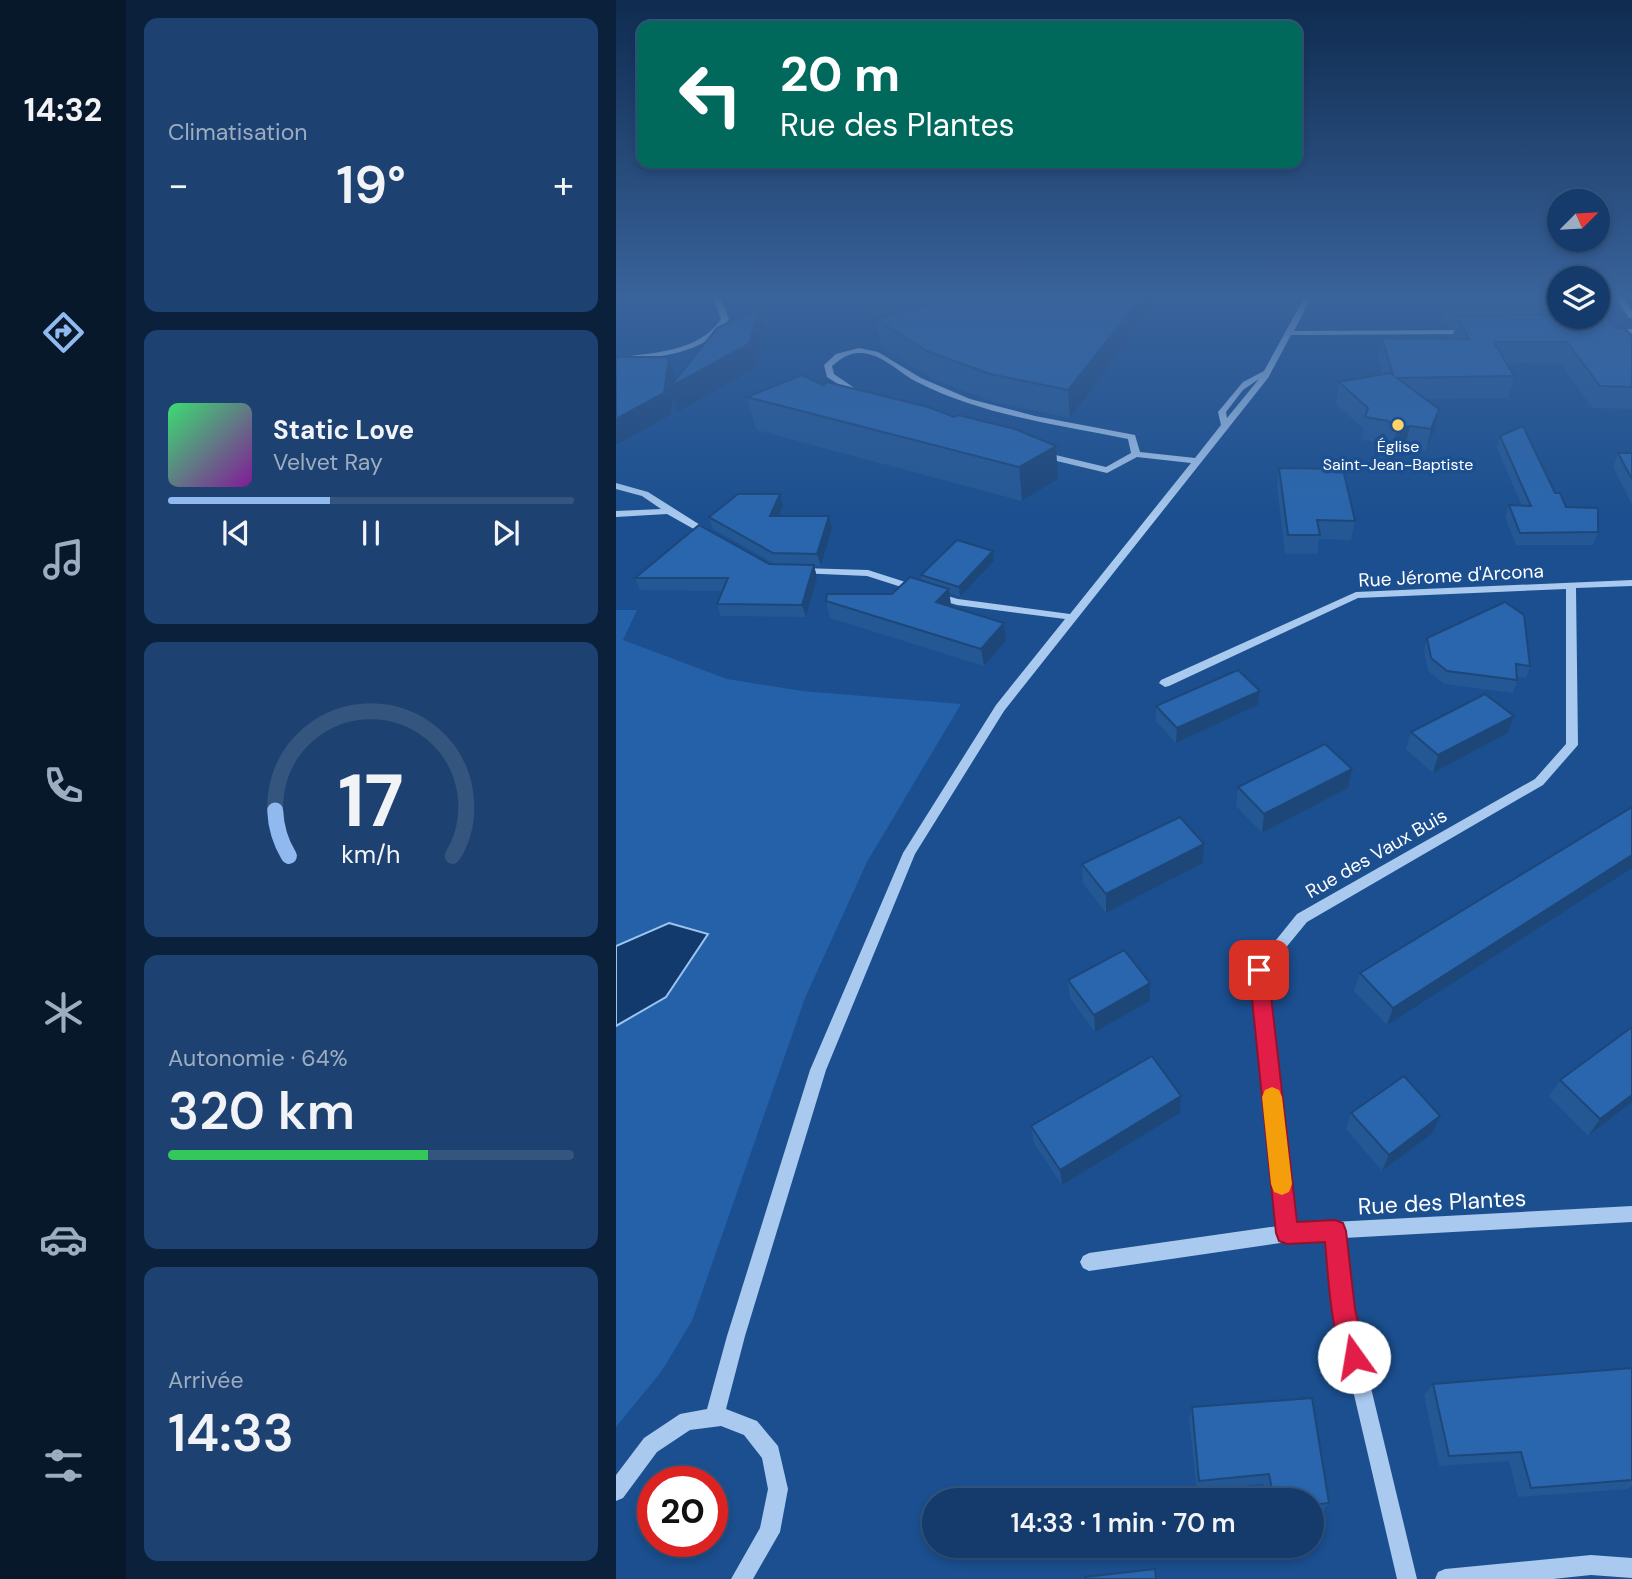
<!DOCTYPE html>
<html lang="fr">
<meta charset="utf-8">
<style>
:root{--surface:#143b6b;--page:#1d4271;--text:#f1f3f6;--muted:#9dadc1;--line:#33557e;--accent:#90b9f0}
body{margin:0;font-family:"DM Sans",sans-serif;background:var(--page);color:var(--text);height:100vh;display:flex;flex-direction:column;font-size:26px;white-space:nowrap}
*{box-sizing:border-box;margin:0}
p{font-size:23px;color:var(--muted)}
.icon{flex:none;width:38px;height:38px;fill:none;stroke:currentColor;stroke-width:2;stroke-linecap:round;stroke-linejoin:round}
.map{position:relative;flex:1;overflow:hidden}
.sheet{display:flex;flex-direction:column;gap:18px;padding:18px;background:#0b203b;width:490px}
.sheet>*{flex:none}
.top-card{position:absolute;left:21px;top:21px;width:665px;height:147px;border-radius:14px;box-shadow:0 4px 10px #0003,0 0 0 2px var(--line);background:#00695c;color:#fff;overflow:hidden}
.needle{width:46px;rotate:66deg}
.controls{position:absolute;left:931px;top:189px;display:grid;gap:14px}
.controls a{display:grid;place-items:center;width:63px;height:63px;border-radius:50%;background:var(--surface);box-shadow:0 4px 10px #0003,0 0 0 2px var(--line);font-size:35px}
.speed{position:absolute;left:21px;top:1466px;display:flex;gap:14px;font-size:35px;font-weight:700;text-align:center}
.speed>*{display:grid;place-content:center;width:91px;height:91px;border-radius:50%;background:var(--surface);box-shadow:0 4px 10px #0003,0 0 0 2px var(--line);line-height:1}
.speed .limit{border:10px solid #d22;background:#fff;color:#111}
.pin{position:absolute;display:grid;place-items:center;width:60px;height:60px;color:#fff;margin:-30px;border-radius:14px;box-shadow:0 4px 10px #0006}
.me{position:absolute;width:77px;margin:-38px;rotate:347deg;stroke-linejoin:round;filter:drop-shadow(0 0 5px #0008)}
.turn{display:flex;align-items:center;gap:24px;height:147px;padding:0 28px;font-size:32px}
.turn .icon{width:91px;height:91px;stroke-width:2.5}
.turn b{display:block;font-size:49px;line-height:60px}
.big{font-size:52px;font-weight:600;line-height:1.1}
.sheet .widget{flex:1;display:flex;flex-direction:column;justify-content:center;gap:10px;min-width:0;padding:0 24px;border-radius:14px;background:var(--page)}
.sheet .dial{align-items:center;gap:0}
.dial svg{height:182px;overflow:visible;fill:none;stroke:var(--line);stroke-width:7;stroke-linecap:round;text-anchor:middle}
.dial text{fill:var(--text);stroke:none}
.song{display:flex;align-items:center;gap:21px}
.cover{width:84px;height:84px;border-radius:10px;background:linear-gradient(135deg,hsl(140 70% 55%),hsl(290 70% 35%))}
.played{height:7px;border-radius:4px;background:linear-gradient(90deg,var(--accent) 40%,var(--line) 40%)}
.keys{display:flex;justify-content:space-around;direction:ltr}
.heat{display:flex;justify-content:space-between;align-items:center;font-size:38px;direction:ltr}
.charge{height:10px;border-radius:5px;background:linear-gradient(90deg,#34c759 64%,var(--line) 0)}
.trip{position:absolute;left:306px;top:1488px;width:402px;height:70px;border-radius:35px;background:var(--surface);box-shadow:0 4px 10px #0003,0 0 0 2px var(--line);font-weight:600;line-height:70px;text-align:center}
main{display:flex;flex:1;min-height:0}
.menu{display:flex;flex-direction:column;width:126px;justify-content:space-around;align-items:center;background:#08182b;color:var(--muted)}
.menu .icon{width:49px;height:49px}
.menu .on{color:var(--accent)}
.menu b{font-size:32px;color:var(--text)}
.map>svg:first-child{display:block}
</style>
<main>
<nav class="menu">
<b>14:32</b>
<svg class="icon on" aria-label="directions" viewBox="0 0 24 24"><path d="M12 3l9 9-9 9-9-9zM9 14v-3h6M13 9l2 2-2 2"/></svg>
<svg class="icon" aria-label="music" viewBox="0 0 24 24"><path d="M9 18V5l10-2v13"/><circle cx="6" cy="18" r="3"/><circle cx="16" cy="16" r="3"/></svg>
<svg class="icon" aria-label="phone" viewBox="0 0 24 24"><path d="M5 4h4l2 5-3 2q2 4 5 5l2-3 5 2v4C11 20 4 13 5 4z"/></svg>
<svg class="icon" aria-label="climate" viewBox="0 0 24 24"><path d="M12 3v18M4 7l16 10M4 17L20 7"/></svg>
<svg class="icon" aria-label="car" viewBox="0 0 24 24"><path d="M5 17H2v-5l4-1 3-4h7l3 4 3 1v5h-3M9 17h6M6 11h13"/><circle cx="7" cy="17" r="2"/><circle cx="17" cy="17" r="2"/></svg>
<svg class="icon" aria-label="filters" viewBox="0 0 24 24"><path d="M4 7h16M4 17h16"/><circle cx="9" cy="7" r="2"/><circle cx="15" cy="17" r="2"/></svg>
</nav>
<section class="sheet">
<div class="widget"><p>Climatisation</p>
<div class="heat"><a>−</a><b class="big">19°</b><a>+</a></div>
</div>
<div class="widget">
<div class="song"><i class="cover"></i><div><b>Static Love</b><p>Velvet Ray</p></div></div>
<div class="played"></div>
<div class="keys"><svg class="icon" aria-label="previous" viewBox="0 0 24 24"><path d="M18 5L8 12l10 7zM5 5v14"/></svg><svg class="icon" aria-label="pause" viewBox="0 0 24 24"><path d="M8 5v14M16 5v14"/></svg><svg class="icon" aria-label="next" viewBox="0 0 24 24"><path d="M6 5l10 7-10 7zM19 5v14"/></svg></div>
</div>
<div class="widget dial"><svg viewBox="0 0 100 80">
<path d="M14 69A42 42 0 1 1 86 69"/>
<path d="M14 69A42 42 0 0 1 8 49" stroke="#90b9f0"/>
<text x="50" y="56" font-size="32" font-weight="700">17</text>
<text x="50" y="72" font-size="11">km/h</text>
</svg></div>
<div class="widget"><p>Autonomie · 64%</p><b class="big">320 km</b><div class="charge"></div></div>
<div class="widget"><p>Arrivée</p><b class="big">14:33</b></div>
</section>
<div class="map">
<svg width="1016" height="1579" viewBox="0 0 1016 1579">
<rect width="100%" height="100%" fill="#1b4f8f"/>
<path fill="#2461a8" d="M0,610H21L7,640L111,679L186,691L345,704L251,862L189,998L76,1321L45,1372L0,1427Z"/>
<path fill="#123a6d" stroke="#9cc4f0" stroke-width="2" d="M53,923L92,934L50,997L0,1026V946Z"/>
<g fill="none" stroke-linecap="round" stroke-linejoin="round">
<g fill="#a9c9ee" fill-rule="evenodd">
<path d="M97,298H104L113,319C87,357 41,356 0,362V358C37,352 82,353 105,319Z"/>
<path d="M688,298H695L678,331L854,330L858,332L854,334L675,335L652,378L388,711L299,854L210,1070L129,1336L110,1409L141,1421L162,1446L172,1489L164,1532L137,1579H115L144,1528L152,1489L146,1458L128,1435L105,1426L74,1430L41,1452L7,1498L0,1501V1475L28,1438L64,1414L91,1409L111,1336L194,1070L287,853L380,705L449,619L341,605L317,598L316,596L321,593L342,599L454,614L575,463L521,457L491,473L424,457L423,455L427,452L490,467L515,453L512,439C441,425 366,415 301,382C283,373 266,353 244,353C234,352 224,359 216,366L218,374L247,394L248,396L244,398L211,377L208,365L220,354L243,348L262,352L305,378L354,399L419,416L519,435L524,452L579,458L605,425L602,412L627,382L648,371ZM643,379L611,418L610,412L627,390Z"/>
<path d="M1000,298H1007L1016,311V318H1013Z"/>
<rect x="992" y="329" width="24" height="4"/>
<path d="M0,483L32,492L100,535L95,538L92,537L51,514L0,517V511L45,509L26,496L0,489Z"/>
<path d="M185,568L252,570L305,587L306,589L301,592L251,576L182,573L180,571Z"/>
<path d="M1016,580V586L960,588L962,745L927,785L691,922L650,972L679,1224L1016,1206V1222L728,1238L736,1309L801,1579H781L718,1309L711,1239L671,1242L473,1271L467,1268L464,1262L467,1256L473,1253L662,1226L636,970L681,914L919,779L950,744V589L742,598L553,686L549,687L543,683L545,680L740,592Z"/>
<path d="M975,1555L1016,1558V1578L975,1575L937,1579H819L822,1572L829,1569Z"/>
</g>
</g>
<g fill="#245895">
<path d="M274,298H539V305L454,418L377,402L315,378L264,345L260,319L313,305Z"/>
<path d="M808,298H943V317H982V298L985,305L982,315L998,328L1016,339V409L976,408L944,363H890L898,376L892,398L809,399L818,431L810,451L789,448L776,451L767,444L745,439L747,428L720,404L723,382L766,374L762,359L766,338L838,339L836,337L839,327H832L820,302H810Z"/>
<path d="M207,385L442,479L406,501L140,430L131,397Z"/>
<path d="M884,436L939,493L950,507L982,532L977,545H900L889,518L893,505L906,506L881,448Z"/>
<path d="M1002,453H1016V504L997,467Z"/>
<path d="M663,468L739,521L735,540L703,539L701,554H669L661,486Z"/>
<path d="M167,506L163,516L216,528L205,566H198L201,578L190,617L105,616L101,604L107,591L24,590L19,578L159,564L97,529L93,517Z"/>
<path d="M377,551L378,561L344,597L333,593L335,606L388,623L390,641L368,666L214,618L210,601L276,594L306,580L305,575Z"/>
<path d="M811,638L914,666L910,678L901,677V680L897,693L828,684L812,671L808,651Z"/>
<path d="M644,691L642,705L560,743L540,721V706Z"/>
<path d="M898,716L892,733L817,773L790,749L795,732Z"/>
<path d="M622,787L732,788L646,833L620,806Z"/>
<path d="M1016,807L771,1025L738,991L744,973Z"/>
<path d="M588,844L587,863L490,913L467,883L466,864Z"/>
<path d="M452,980L534,983V1001L479,1032L454,998Z"/>
<path d="M1016,1027V1102L972,1136L933,1096L944,1080Z"/>
<path d="M564,1113L446,1185L418,1143L415,1126Z"/>
<path d="M735,1113L824,1116L817,1133L766,1171L730,1129Z"/>
<path d="M1016,1368V1486L1011,1489L902,1497L893,1461L823,1466L808,1395L817,1384Z"/>
<path d="M576,1407L713,1503L706,1512L696,1513V1500H651L648,1484L581,1490L573,1418Z"/>
</g>
<g fill="#1d4779">
<path d="M525,298H539V305L454,418L452,390Z"/>
<path d="M144,308L150,332L139,368L62,412L57,398L55,415L0,445V419L53,357L60,379Z"/>
<path d="M823,409L818,431L810,451L815,429Z"/>
<path d="M794,426L789,448L776,451L781,429Z"/>
<path d="M440,446L442,479L406,501L403,467Z"/>
<path d="M164,494L167,506L157,528L154,516Z"/>
<path d="M213,516L216,528L205,566L201,554Z"/>
<path d="M377,551L378,561L344,597L343,587Z"/>
<path d="M198,565L201,578L190,617L186,605Z"/>
<path d="M333,589L335,606L323,619L320,602Z"/>
<path d="M388,623L390,641L368,666L365,649Z"/>
<path d="M644,691L642,705L560,743L561,728Z"/>
<path d="M898,716L892,733L817,773L822,755Z"/>
<path d="M736,769L732,788L646,833L648,814Z"/>
<path d="M588,844L587,863L490,913V894Z"/>
<path d="M1016,855V868L771,1025L777,1008Z"/>
<path d="M534,983V1001L479,1032L478,1015Z"/>
<path d="M1016,1095V1102L972,1136L984,1119Z"/>
<path d="M565,1096L564,1113L446,1185L444,1170Z"/>
<path d="M824,1116L817,1133L766,1171L773,1155Z"/>
</g>
<g fill="#2a66ad" stroke="#1d4779" stroke-width="2">
<path d="M338,298H525L452,390L374,374L311,351L260,319Z"/>
<path d="M833,298H943V305L837,306Z"/>
<path d="M144,308L133,344L54,387L101,328Z"/>
<path d="M943,315V317H982V315H991L998,328H1010L1016,339V387L984,386L951,342H878L898,376L781,378L823,409L815,429L794,426L781,429L772,421L749,417L752,408L723,382L774,373L777,375L766,338L853,339L841,316Z"/>
<path d="M0,357H53L48,393L0,419Z"/>
<path d="M186,375L207,385L211,382L312,407L338,417L342,415L399,429L440,446L403,467L131,397Z"/>
<path d="M907,426L939,493H944L950,507L982,508V532L904,533L893,505L915,506L884,436Z"/>
<path d="M1002,453H1016V479Z"/>
<path d="M663,468L727,469L739,521L701,520L704,535H672Z"/>
<path d="M122,494H164L154,516H213L201,554L157,553L93,517Z"/>
<path d="M83,525L153,564L198,565L186,605L101,604L112,578H19Z"/>
<path d="M341,540L377,551L343,587L305,575Z"/>
<path d="M294,577L333,589L320,602L388,623L365,649L210,601L211,594H276Z"/>
<path d="M889,602L908,615L914,666L900,664L901,680L831,671L815,658L811,638Z"/>
<path d="M622,670L644,691L561,728L540,706Z"/>
<path d="M869,694L898,716L822,755L795,732Z"/>
<path d="M709,744L736,769L648,814L622,787Z"/>
<path d="M1016,807V855L777,1008L744,973Z"/>
<path d="M564,817L588,844L490,894L466,864Z"/>
<path d="M508,950L534,983L478,1015L452,980Z"/>
<path d="M1016,1027V1095L984,1119L944,1080Z"/>
<path d="M536,1056L565,1096L444,1170L415,1126Z"/>
<path d="M788,1076L824,1116L773,1155L735,1113Z"/>
<path d="M1016,1368V1480L915,1488L905,1452L833,1456L817,1384Z"/>
<path d="M696,1398L713,1503L696,1505V1500H658L653,1474L583,1481L576,1407Z"/>
<path d="M539,1569L540,1579H469V1577Z"/>
</g>
<linearGradient id="sky" x2="0" y2="1"><stop stop-color="#0f2b4f"/><stop offset="0.57" stop-color="#39639b"/><stop offset="1" stop-color="#39639b" stop-opacity="0"/></linearGradient>
<rect width="1016" height="519" fill="url(#sky)"/>
<path fill="#e11d48" stroke="#92132f" stroke-width="2" d="M643,962L649,964L652,970L681,1222L719,1220L727,1223L730,1231L739,1309L750,1357L747,1366L738,1369L730,1366C714,1328 713,1283 709,1242L671,1244L663,1241L660,1233L633,970L636,964Z"/>
<path fill="#f59e0b" d="M656,1087L663,1090L666,1097L676,1184L673,1192L666,1195L658,1192L655,1184L646,1097L649,1090Z"/>
<circle fill="#ffd166" stroke="#1b4f8f" stroke-width="2.5" cx="782" cy="425" r="7"/>
<g text-anchor="middle" stroke-width="7" stroke-linejoin="round" paint-order="stroke">
<g font-size="16" fill="#fff" stroke="#1b4f8f">
<text x="782" y="452">Église<tspan x="782" dy="18">Saint-Jean-Baptiste</tspan></text>
</g>
<g font-size="19" fill="#fff" stroke="#1b4f8f">
<text transform="translate(835 575) rotate(-3)" y="7">Rue Jérome d'Arcona</text>
<text transform="translate(760 853) rotate(-30)" y="7">Rue des Vaux Buis</text>
</g>
<g font-size="23" fill="#fff" stroke="#1b4f8f">
<text transform="translate(826 1202) rotate(-3)" y="8">Rue des Plantes</text>
</g>
</g>
</svg>
<div class="controls">
<a><svg class="needle" viewBox="-14 -14 28 28"><path d="M0-13l5 13h-10z" fill="#e53935"/><path d="M0 13l5-13h-10z" fill="#9dadc1"/></svg></a>
<a><svg class="icon" aria-label="layers" viewBox="0 0 24 24"><path d="M12 4l9 5-9 5-9-5zM3 14l9 5 9-5"/></svg></a>
</div>
<div class="speed"><div class="limit">20</div></div>
<div class="pin" style="left:643px;top:970px;background:#d93025"><svg class="icon" aria-label="arrive" viewBox="0 0 24 24"><path d="M6 21V4h12l-3 4 3 4H6"/></svg></div>
<svg class="me" style="left:738px;top:1357px" viewBox="-20 -20 40 40"><circle r="19" fill="#fff"/><path d="M0-13L10 11 0 6-10 11z" fill="#e11d48"/></svg>
<div class="trip">14:33 · 1 min · 70 m</div>
<div class="top-card">
<div class="turn"><svg class="icon" aria-label="left" viewBox="0 0 24 24"><path d="M17 20v-9H6M10 6l-5 5 5 5"/></svg><div><b>20 m</b>Rue des Plantes</div></div>
</div>
</div>
</main>
